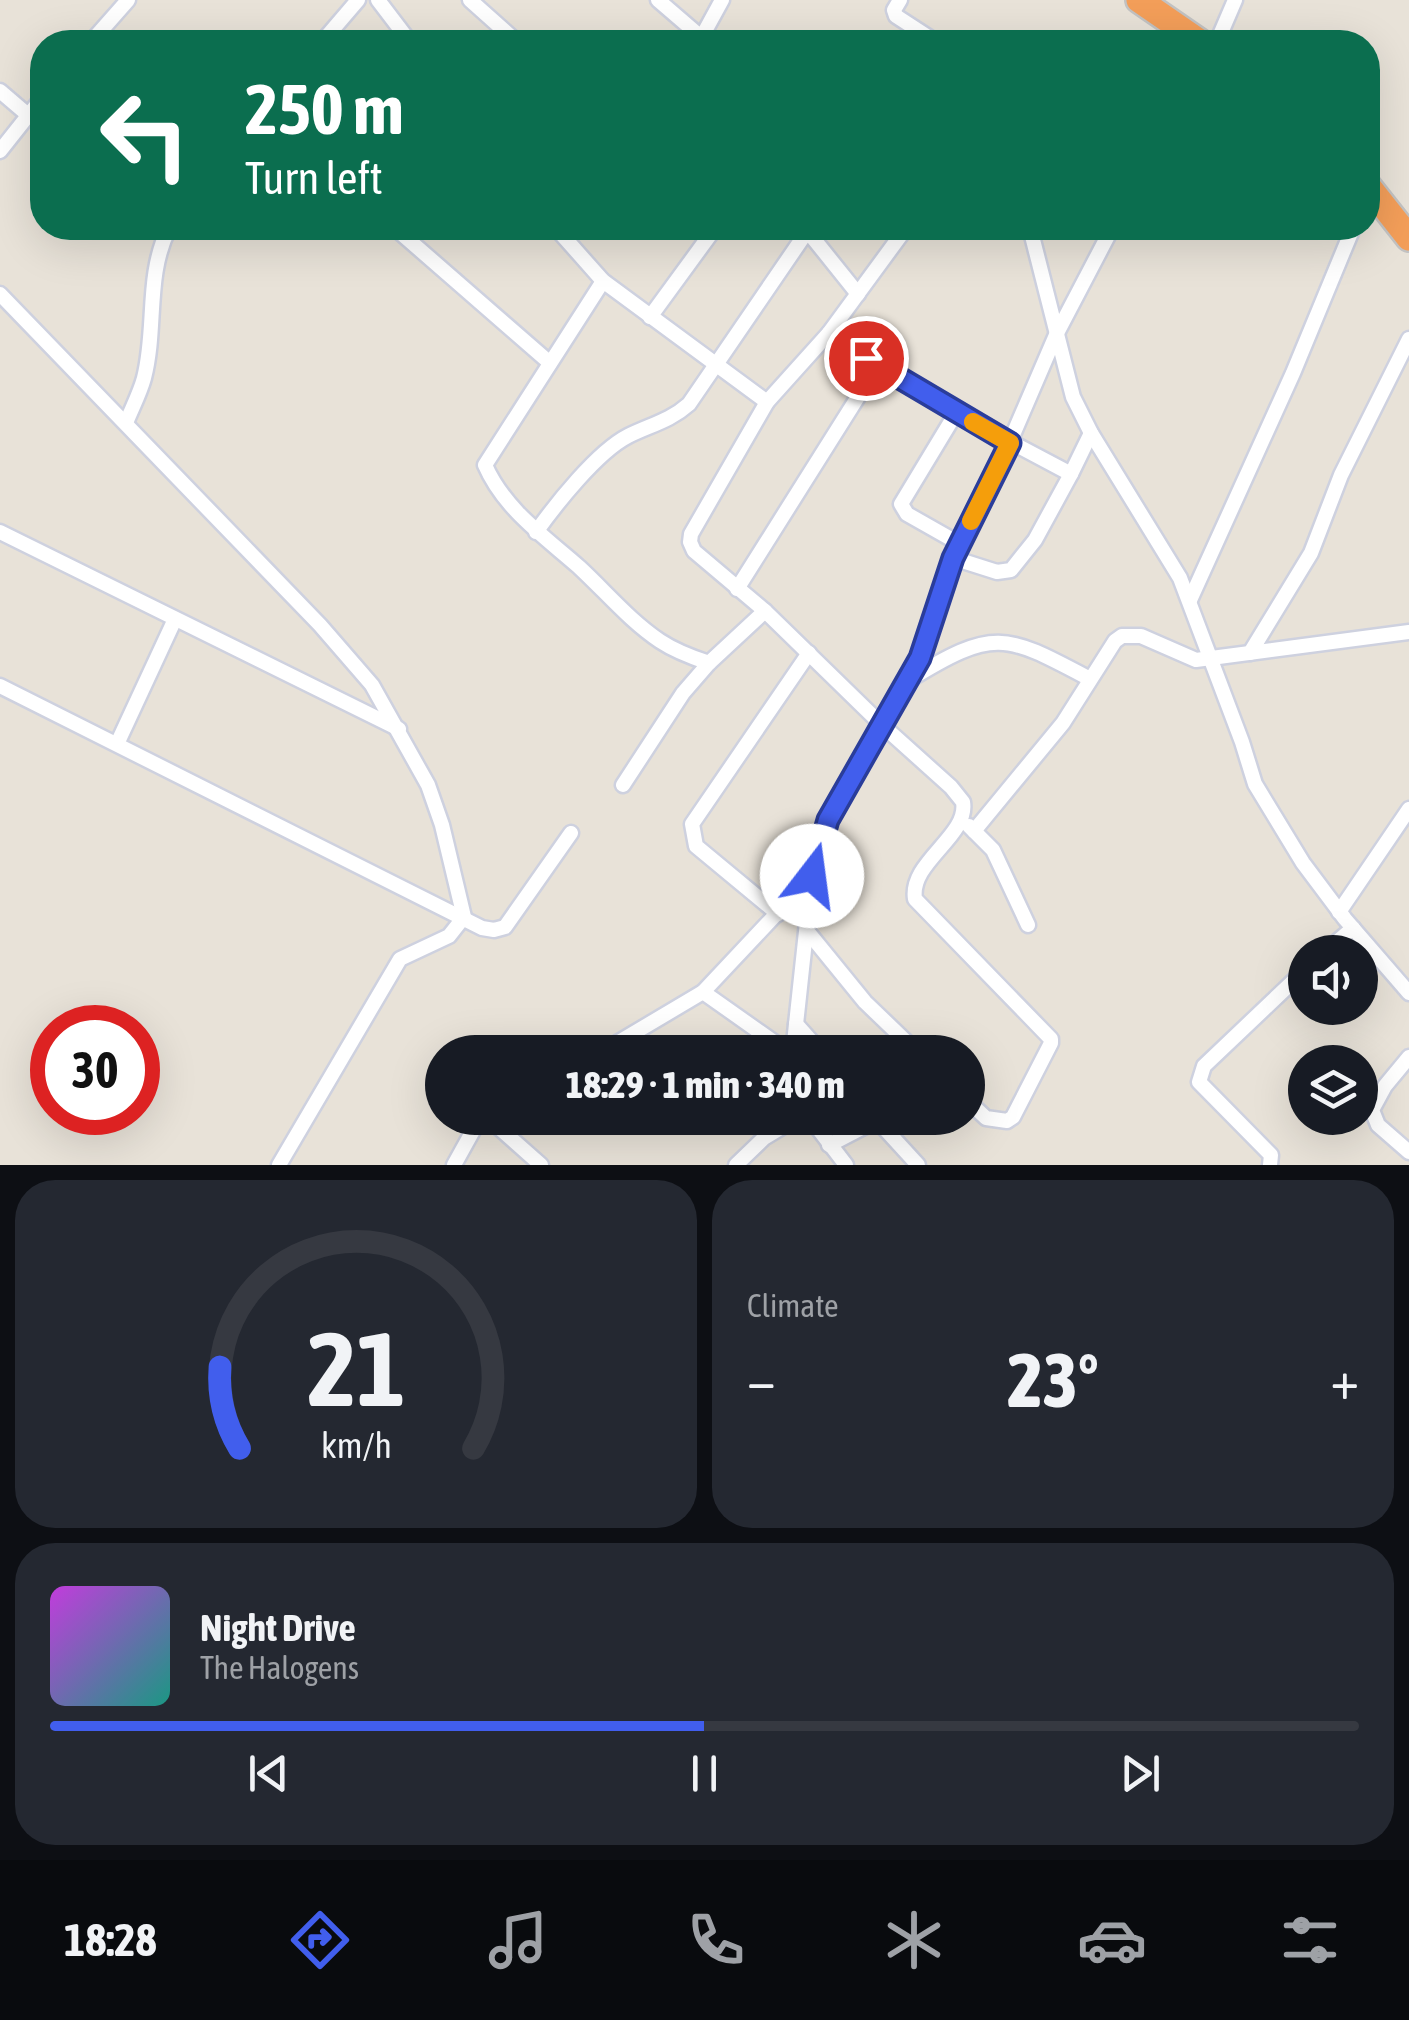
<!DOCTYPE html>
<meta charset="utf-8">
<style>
:root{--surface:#171b24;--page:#242831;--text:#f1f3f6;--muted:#9ea1a6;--line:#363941;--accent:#415eed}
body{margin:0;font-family:"Asap Condensed",sans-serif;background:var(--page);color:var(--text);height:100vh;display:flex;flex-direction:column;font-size:38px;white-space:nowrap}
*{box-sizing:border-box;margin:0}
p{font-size:32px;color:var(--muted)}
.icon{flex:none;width:55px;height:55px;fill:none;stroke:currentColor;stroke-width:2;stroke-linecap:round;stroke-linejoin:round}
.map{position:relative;height:1165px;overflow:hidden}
.sheet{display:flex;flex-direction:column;gap:15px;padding:15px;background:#0d0f14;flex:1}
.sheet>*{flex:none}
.guide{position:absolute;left:30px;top:30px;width:1350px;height:210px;border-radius:40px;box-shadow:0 10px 40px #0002;background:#0b6e4f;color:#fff;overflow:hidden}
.controls{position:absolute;left:1288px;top:935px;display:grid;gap:20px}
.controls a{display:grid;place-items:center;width:90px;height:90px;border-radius:50%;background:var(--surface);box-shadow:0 10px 40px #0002;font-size:50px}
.speed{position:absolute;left:30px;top:1005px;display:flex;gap:20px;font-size:50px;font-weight:700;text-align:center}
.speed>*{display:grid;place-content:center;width:130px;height:130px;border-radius:50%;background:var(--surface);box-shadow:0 10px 40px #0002;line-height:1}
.speed .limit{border:15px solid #d22;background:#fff;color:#111}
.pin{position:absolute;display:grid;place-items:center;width:85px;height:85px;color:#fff;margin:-42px;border:5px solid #fff;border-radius:50%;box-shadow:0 2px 10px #0007}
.me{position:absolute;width:110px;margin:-55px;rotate:15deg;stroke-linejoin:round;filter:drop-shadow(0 0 8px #0008)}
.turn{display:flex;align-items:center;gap:35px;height:210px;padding:0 50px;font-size:45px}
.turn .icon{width:130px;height:130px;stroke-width:2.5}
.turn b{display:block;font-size:70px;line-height:85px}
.big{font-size:75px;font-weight:800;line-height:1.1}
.sheet .widget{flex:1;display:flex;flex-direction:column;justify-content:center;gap:15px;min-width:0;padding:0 35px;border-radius:40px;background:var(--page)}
.sheet .dial{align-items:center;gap:0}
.dial svg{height:260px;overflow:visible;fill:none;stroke:var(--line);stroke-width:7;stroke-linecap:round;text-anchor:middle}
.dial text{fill:var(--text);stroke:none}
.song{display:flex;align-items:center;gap:30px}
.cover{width:120px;height:120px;border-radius:15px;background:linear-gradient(135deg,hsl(290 70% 55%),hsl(170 70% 35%))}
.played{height:10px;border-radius:5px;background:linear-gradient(90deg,var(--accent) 50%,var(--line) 50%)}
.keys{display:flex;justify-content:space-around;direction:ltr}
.heat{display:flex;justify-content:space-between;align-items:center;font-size:55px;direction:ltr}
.sheet .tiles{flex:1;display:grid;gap:15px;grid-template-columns:1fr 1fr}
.widget:last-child{grid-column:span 2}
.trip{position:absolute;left:425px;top:1035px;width:560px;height:100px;border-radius:50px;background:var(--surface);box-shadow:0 10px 40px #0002;font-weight:800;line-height:100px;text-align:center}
.tabs{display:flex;height:160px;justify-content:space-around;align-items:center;background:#090b0e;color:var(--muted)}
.tabs .icon{width:70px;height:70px}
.tabs .current{color:var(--accent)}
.tabs b{font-size:45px;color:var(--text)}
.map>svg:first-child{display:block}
</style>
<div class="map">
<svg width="1409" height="1165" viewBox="0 0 1409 1165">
<rect width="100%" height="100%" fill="#e8e2d8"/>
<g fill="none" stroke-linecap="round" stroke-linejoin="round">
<defs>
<g id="street">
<path d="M378,0L410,42"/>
<path d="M470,0L517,42"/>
<path d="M658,0L701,37"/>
<path d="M900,0L894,10L896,16L936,42"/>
<path d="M91,42L128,0"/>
<path d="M322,42L358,0"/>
<path d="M699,42L722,0"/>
<path d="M1217,42L1235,0"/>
<path d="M0,91L28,115"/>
<path d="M0,151L42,98"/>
<path d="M395,228L550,363"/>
<path d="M556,228L603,281L767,402"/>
<path d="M805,228L858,294"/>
<path d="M1030,228L1073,397L1091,433L1180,578L1242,742L1255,784L1303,863L1345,919L1409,993"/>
<path d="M603,281L485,465C504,509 545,537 579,567C606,592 630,621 660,641C675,651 691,657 709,663"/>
<path d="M0,294L320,625L372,685L428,785L442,825L464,917L449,936L400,959L279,1165"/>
<path d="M650,317L715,228"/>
<path d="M829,333L906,228"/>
<path d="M956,413L901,504L907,514L960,544"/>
<path d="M126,423C132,408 140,393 144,378C157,327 145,276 169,228"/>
<path d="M0,532L399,729"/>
<path d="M536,532C556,504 597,452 628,436C650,425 670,421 689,404L808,230"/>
<path d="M953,558L997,572L1011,570L1035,540L1071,474"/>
<path d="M737,589L878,365"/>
<path d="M1190,600L1293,373L1353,228"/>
<path d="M1250,653L1311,553L1341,475L1409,339"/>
<path d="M909,680C995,627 1005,634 1090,679"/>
<path d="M0,686L482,928L494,930L505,927L571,833"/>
<path d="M117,744L175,619"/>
<path d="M623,785L683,693L709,663L765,611"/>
<path d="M969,826L993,850L1028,925"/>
<path d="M974,831L1063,723L1115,641L1122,636H1141L1196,660L1409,632"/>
<path d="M1339,912L1409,809"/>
<path d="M778,914L696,846L692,824L809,653"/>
<path d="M808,932L865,1002L917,1052"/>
<path d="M1325,952L1353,928"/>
<path d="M703,992L788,1052"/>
<path d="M796,1024L821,1052"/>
<path d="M602,1052L703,992L812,876"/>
<path d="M793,1052L812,876L828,820L920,658L953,558L1003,458L1056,335L1112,228"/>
<path d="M1409,1057L1385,1086L1372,1110L1378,1125L1409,1152"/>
<path d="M968,1101L986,1118L1007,1121L1013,1117L1051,1043V1039L915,899C909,862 969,836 963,802L951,787L882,725L765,611L694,551L690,542L691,534L767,402L829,333L956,413L1071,474L1091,433"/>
<path d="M488,1118L541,1165"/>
<path d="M810,1118L846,1165"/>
<path d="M875,1118L918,1165"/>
<path d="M829,1145L877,1120"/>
<path d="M454,1165L480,1118"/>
<path d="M736,1165L764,1138L797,1118"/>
<path d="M1270,1165L1271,1155L1199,1082L1204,1066L1305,970"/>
</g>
<g id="highway">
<path d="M1139,0L1200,42"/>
<path d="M1368,186L1409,238"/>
</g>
</defs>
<use href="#street" stroke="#ced1df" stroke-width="19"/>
<use href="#highway" stroke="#c2c2c2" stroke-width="30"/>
<use href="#street" stroke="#fff" stroke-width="14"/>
<use href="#highway" stroke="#f39e59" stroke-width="25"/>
</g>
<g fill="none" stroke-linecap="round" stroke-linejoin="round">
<defs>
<path id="route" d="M812,876L828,820L920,658L953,558L1010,443L866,358"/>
</defs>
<use href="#route" stroke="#2a3d9a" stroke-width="25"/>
<use href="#route" stroke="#415eed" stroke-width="18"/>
<path stroke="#f59e0b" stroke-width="18" d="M971,521L1010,443L973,422"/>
</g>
</svg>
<div class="controls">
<a><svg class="icon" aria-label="sound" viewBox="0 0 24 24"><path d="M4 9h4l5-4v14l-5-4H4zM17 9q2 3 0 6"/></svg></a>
<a><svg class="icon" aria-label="layers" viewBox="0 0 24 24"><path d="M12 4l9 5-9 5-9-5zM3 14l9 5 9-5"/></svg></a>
</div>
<div class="speed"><div class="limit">30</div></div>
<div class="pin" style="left:866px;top:358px;background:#d93025"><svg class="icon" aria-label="arrive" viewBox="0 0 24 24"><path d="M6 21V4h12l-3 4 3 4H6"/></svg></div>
<svg class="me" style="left:812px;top:876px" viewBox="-20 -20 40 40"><circle r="19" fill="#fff"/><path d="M0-13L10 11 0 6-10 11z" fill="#415eed"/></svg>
<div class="trip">18:29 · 1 min · 340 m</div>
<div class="guide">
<div class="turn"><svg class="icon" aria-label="left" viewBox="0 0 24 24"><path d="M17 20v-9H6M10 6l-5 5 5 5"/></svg><div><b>250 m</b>Turn left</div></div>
</div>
</div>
<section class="sheet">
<div class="tiles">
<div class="widget dial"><svg viewBox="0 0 100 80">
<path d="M14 69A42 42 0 1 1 86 69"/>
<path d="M14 69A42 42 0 0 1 8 44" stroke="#415eed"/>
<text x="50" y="56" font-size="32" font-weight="700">21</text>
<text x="50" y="72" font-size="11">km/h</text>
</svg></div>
<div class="widget"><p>Climate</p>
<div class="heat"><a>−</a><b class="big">23°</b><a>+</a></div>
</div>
<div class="widget">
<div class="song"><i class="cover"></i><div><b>Night Drive</b><p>The Halogens</p></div></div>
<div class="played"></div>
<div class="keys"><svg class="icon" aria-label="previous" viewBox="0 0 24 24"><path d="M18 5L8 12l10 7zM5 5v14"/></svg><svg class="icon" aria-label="pause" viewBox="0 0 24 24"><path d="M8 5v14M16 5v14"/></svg><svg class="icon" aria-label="next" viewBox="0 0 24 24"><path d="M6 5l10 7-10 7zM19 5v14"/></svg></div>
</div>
</div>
</section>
<nav class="tabs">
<b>18:28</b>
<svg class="icon current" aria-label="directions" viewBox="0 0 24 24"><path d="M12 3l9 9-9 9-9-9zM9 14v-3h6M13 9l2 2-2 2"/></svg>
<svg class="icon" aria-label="music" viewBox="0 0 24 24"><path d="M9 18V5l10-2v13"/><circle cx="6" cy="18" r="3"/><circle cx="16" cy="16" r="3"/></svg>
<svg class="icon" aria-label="phone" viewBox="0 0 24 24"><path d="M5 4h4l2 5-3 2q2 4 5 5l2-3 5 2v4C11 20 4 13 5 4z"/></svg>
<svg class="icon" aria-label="climate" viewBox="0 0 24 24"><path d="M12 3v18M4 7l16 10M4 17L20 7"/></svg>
<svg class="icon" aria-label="car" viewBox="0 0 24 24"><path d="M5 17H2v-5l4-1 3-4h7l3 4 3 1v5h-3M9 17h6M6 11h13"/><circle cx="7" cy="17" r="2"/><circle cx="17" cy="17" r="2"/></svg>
<svg class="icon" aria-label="filters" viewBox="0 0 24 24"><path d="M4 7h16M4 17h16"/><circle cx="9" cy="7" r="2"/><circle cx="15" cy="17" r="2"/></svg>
</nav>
